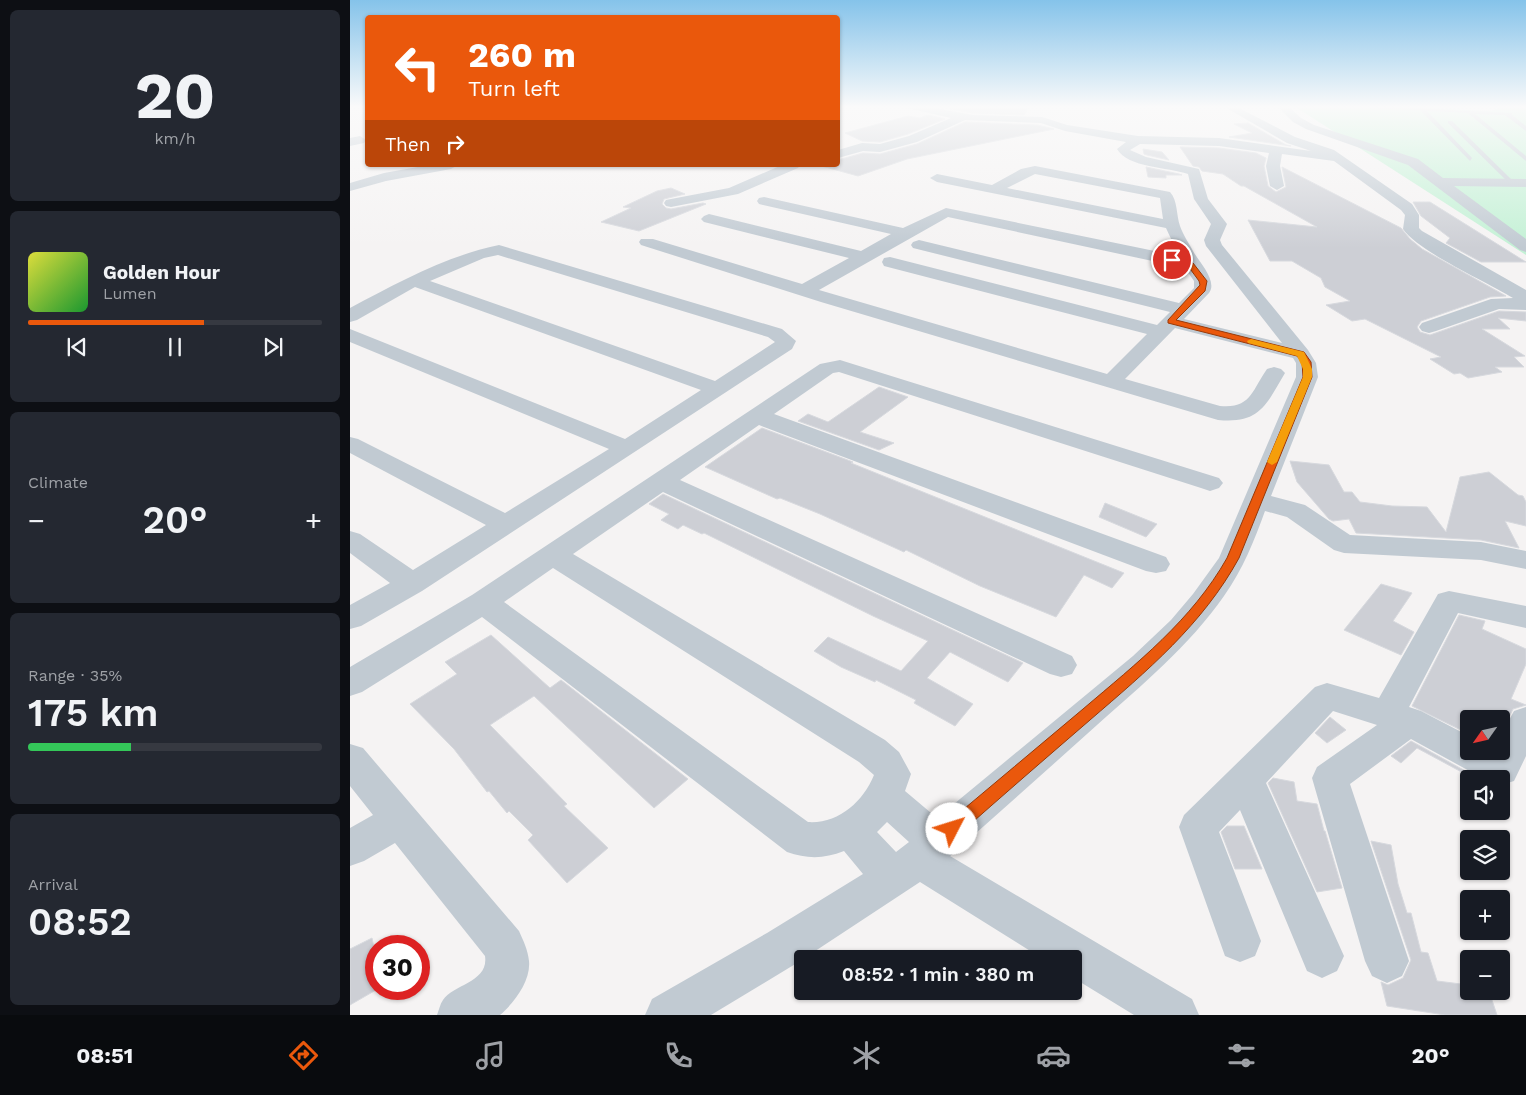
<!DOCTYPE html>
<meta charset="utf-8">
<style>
:root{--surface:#171b24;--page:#242831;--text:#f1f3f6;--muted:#9ea1a6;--line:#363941;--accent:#ea580c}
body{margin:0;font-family:"Work Sans",sans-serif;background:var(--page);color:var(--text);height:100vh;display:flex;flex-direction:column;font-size:19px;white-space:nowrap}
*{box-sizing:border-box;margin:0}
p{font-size:16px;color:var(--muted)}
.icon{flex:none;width:28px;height:28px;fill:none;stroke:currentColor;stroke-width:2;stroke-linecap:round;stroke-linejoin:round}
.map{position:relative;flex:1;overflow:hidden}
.side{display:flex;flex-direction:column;gap:10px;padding:10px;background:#0d0f14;width:350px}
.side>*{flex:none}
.hud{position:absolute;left:15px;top:15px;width:475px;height:152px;border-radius:5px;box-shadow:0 1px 4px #0004;background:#ea580c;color:#fff;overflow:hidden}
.needle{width:32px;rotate:236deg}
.fabs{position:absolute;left:1110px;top:710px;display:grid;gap:10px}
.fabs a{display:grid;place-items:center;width:50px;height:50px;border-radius:5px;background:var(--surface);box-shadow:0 1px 4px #0004;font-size:25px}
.speed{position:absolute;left:15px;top:935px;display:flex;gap:10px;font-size:25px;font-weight:700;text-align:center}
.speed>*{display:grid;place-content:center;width:65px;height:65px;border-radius:50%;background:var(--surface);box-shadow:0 1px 4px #0004;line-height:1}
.speed .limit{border:8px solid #d22;background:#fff;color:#111}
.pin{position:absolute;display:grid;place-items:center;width:42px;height:42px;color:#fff;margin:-21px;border:2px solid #fff;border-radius:50%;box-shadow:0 1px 5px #0007}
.me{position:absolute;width:55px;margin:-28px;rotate:50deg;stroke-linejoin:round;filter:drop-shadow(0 0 4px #0008)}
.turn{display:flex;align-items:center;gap:18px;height:105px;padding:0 20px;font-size:22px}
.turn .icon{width:65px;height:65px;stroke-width:2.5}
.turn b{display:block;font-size:35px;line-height:42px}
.then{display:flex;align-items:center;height:48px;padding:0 20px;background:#0003;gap:10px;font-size:19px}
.big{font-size:38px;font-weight:600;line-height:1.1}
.side .tile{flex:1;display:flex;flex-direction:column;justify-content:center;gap:8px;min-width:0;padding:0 18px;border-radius:8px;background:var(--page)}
.side .dial{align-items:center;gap:0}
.dial b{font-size:65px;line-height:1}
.song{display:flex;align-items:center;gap:15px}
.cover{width:60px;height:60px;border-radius:8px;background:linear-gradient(135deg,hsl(60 70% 55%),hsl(130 70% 35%))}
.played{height:5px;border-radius:2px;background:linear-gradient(90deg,var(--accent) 60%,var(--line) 60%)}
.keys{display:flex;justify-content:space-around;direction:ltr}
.heat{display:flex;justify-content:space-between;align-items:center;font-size:28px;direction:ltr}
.charge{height:8px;border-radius:4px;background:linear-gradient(90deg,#34c759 35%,var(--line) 0)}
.trip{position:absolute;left:444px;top:950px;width:288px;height:50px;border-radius:5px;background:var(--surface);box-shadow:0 1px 4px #0004;font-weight:600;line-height:50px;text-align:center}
.dock{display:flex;height:80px;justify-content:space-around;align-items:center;background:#090b0e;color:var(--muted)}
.dock .icon{width:35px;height:35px}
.dock .active{color:var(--accent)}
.dock b{font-size:22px;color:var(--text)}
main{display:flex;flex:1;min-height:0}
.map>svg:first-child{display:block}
</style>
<main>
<section class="side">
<div class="tile dial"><b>20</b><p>km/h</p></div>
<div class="tile">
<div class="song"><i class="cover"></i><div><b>Golden Hour</b><p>Lumen</p></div></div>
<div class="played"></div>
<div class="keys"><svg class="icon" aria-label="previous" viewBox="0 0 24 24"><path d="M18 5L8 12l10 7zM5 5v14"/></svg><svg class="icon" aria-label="pause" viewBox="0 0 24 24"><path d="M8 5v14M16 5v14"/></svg><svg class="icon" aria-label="next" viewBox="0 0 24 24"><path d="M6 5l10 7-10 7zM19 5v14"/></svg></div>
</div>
<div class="tile"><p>Climate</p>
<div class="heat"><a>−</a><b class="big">20°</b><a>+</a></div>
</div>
<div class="tile"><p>Range · 35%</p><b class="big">175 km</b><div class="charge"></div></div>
<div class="tile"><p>Arrival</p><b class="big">08:52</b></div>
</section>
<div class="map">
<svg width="1176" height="1015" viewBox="0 0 1176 1015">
<rect width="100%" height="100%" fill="#f5f3f3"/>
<path fill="#c3f1d5" d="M944,106H1031L1140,111L1160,106H1176V255Z"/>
<g fill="#cdcfd5" stroke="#d7d9de">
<path d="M607,106H679L674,115L623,113L600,109Z"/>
<path d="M578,115L595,119L558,134L530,142L512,141L495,133L558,116L570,118Z"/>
<path d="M615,122L687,125L704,129L557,159L508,176L468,165H488V160L513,153L530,154L567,144Z"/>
<path d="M898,123L936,145L941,146L879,137L902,133L884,124Z"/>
<path d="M830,147L869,148L906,153L916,158L914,166L918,186L926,192L936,187L932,167L1051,228L1060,239L1072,249L1156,296L1140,297L1071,321L1067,327L1070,332L1080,335L1149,311L1176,312V321L1148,318L1160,329H1132L1175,356L1164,357L1174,367H1145L1152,372L1118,378L1110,373L1104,374L1080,359L1091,357L1015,319L1002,321L976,305L1000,301L975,287L971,278L942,261H920L898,220L967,227L894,186H891L873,174L852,171L849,167L843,166Z"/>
<path d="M793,149L812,152L819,160L797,155L794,154Z"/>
<path d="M796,167L829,174L832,175H816V178L798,177Z"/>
<path d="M321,188L335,194L314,199L312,204L316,208L321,209L353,203L356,204L289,231L251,222L281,208L273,207L307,191Z"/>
<path d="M1063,202H1080L1176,262H1131L1096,243L1100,238L1071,216Z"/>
<path d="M529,387L558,397L510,432L544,443L529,450L448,421L458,414L478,422Z"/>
<path d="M412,428L503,462L501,463L774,573L762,588L734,575L706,617L630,586L556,550L554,552L470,514L430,498L427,499L355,467Z"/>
<path d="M940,461L979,465L994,492H1002L1010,502L1042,506L1077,507L1096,532L1110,477L1139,472L1168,495L1173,496L1176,502V526L1155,521L1169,548L1131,540L1006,533L999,519L983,521L979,519L947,482Z"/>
<path d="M313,494L673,663L658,682L600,652L577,678L623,704L605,726L564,703L566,700L526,680L525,682L491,667L464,651L478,637L551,671L578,641L523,616L354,533L352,534L333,525L328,529L311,520L319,514L299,504Z"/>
<path d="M755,503L807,524L796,537L749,517Z"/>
<path d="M1031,584L1062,593L1043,621L1064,632L1051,655L994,630Z"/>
<path d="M1109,615L1135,621L1132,629L1176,649V664L1161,699L1176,705L1163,709L1158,719H1119V734L1062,706Z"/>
<path d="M141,635L200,688L211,680L338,779L304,808L184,696L140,725L217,804L214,806L258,848L217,883L178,840L183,835L159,811L157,813L139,791L137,792L104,749L60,704L107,674L95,662Z"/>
<path d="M980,717L996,730L977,743L965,733Z"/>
<path d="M1061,741L1119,773V776L1067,748L1051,763L1041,756Z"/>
<path d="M923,778L944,782L947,801L967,804L974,831H975L992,888L967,892L918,783Z"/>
<path d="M877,826H894L912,869H885L871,832Z"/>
<path d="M1021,841L1041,845L1048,884L1057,913H1061L1071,952L1078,953L1087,981L1119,985V991H1139L1147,1015H1095L1037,1006L1031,982L1038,985L1053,978L1061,960Z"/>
<path d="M22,938L26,957V990L0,1005V949Z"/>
</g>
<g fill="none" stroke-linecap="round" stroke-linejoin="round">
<g fill="#c1cad2" fill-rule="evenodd">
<path d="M1021,106L1162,113V115L1176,126V131L1155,115L1125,114L1176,156V161L1118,113L1077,111L1122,158L1120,161L1070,110L1023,108Z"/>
<path d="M1098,121H1102L1164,182V184H1160L1098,123Z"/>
</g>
<g fill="#c1cad2" fill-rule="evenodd">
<path d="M556,106H573L623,115L692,117L717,125L788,136L869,138L961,151L937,143L873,106H885L945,137L984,150L1062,204L1069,215V228L1072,231L1176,290V310L1149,309L1086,331L1079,333L1072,331L1069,327L1072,323L1141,299L1163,298C1137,282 1069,252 1053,229L1055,215L1051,210L984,161L932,154L930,166L934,186L927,190L920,186L916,166L919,153L869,146L790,144L780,150L796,157L849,169L858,199L877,224L870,240L872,245L958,350L966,363L968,377L921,496L955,505L1000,535L1131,542L1176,551V569L1131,560L994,553L984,550L937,517L915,511C904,541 893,569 874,596C839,646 792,685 747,725C698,769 649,813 600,856L842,999L849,1015H784L722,977V959H693L570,882L447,963L361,1015H295L302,999L417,933L513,874L494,851C474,859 457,859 437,852L132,617L12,692L0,696V667L122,595L470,364L490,360L869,478L873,483L869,488L860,491L851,488L489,372L483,373L424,414L816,557L820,564L816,571L806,573L796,571L409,425L330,480L722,656L727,665L722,674L711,677L700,674L313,492L223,554L535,740L549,752L561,774L555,791L587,818L783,656L821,620L843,594L869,558L946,377V363L943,358L825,328L775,379L870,406C901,409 902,390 917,369L924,367L931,369L935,373C916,405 910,424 868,420L471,302L291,245L289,242L291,239H303L452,284L499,258L354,222L351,219L354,216L359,214L511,251L541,234L409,204L407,201L409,198L414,197L553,228L596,208L829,256L816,228L587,182L580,178L587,174L642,185L671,169L685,166L820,192C828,201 826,215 830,226C833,235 839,243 843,251C849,262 868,281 859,293L834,319L932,343L856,246L854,240L861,224L844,199L838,174C818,167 778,168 767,149L776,142L715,131L691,123L615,120L567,142L530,152L513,151L488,158V150L512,143L530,144L559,136L601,118L557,108ZM685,174L810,198L813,219L657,188ZM598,217L835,268L844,281V288L829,303L569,240L563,242L561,245L563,248L820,312L807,325L540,257L534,258L532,262L534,266L797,334L757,374L469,290ZM203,568L509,762L524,775C513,802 488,824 458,822L154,602ZM537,822L559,842L546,852L527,832Z"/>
<path d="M927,106H938L951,118L964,125L1068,159L1093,178L1176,179V187L1104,186L1176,239V252L1170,250L1058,165L956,129L943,122Z"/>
<path d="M10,136L16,140L14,143L0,146V138Z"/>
<path d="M79,165H108L101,169L36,181L0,191V183L34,173Z"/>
<path d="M432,165H450L448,168L388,194L321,207L316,206L314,203L316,200L321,199L379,188Z"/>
<path d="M149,245L432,329L446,341L442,349L72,591L11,626L0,629V605L40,583L0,553V531L10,534L63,570L136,525L0,453V437L8,439L155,513L259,449L0,342V329L275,439L351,390L65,287L7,320L0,322V308C47,283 96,256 149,245ZM148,255L418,337L425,342L365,381L80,281L134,258Z"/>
<path d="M1099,591L1176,606V628L1108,613L1059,707L1071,711L1119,736V751H1151V735L1164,711L1176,707V756L1164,781L1151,785V779H1134L1061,739L1000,784L1059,961L1052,976L1037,983L1022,976L1015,961L962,778L967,767L1027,725L983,711L916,783L994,956L987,971L972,978L957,971L890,810L869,832L911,941L905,956L890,962L875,956L829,827L834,815L965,687L977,683L1029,698L1088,594Z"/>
<path d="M0,744L13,748L169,931C173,940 178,950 179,961C181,981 164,1003 150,1015H87C89,1010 90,1004 93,1000C104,984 139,982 135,956L45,843L14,861L0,866V828L23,815L0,786Z"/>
</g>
</g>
<linearGradient id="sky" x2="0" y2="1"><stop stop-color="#85c3ea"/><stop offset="0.43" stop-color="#fafafa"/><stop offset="1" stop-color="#fafafa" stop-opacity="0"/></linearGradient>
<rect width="1176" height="248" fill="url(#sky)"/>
<path fill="#ea580c" stroke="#983908" d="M822,258L843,263L857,281L855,291L826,320L954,352L961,362L962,377L889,558C853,624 797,671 740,720C696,758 652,796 608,835L602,837L596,835L594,829L596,824C642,786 687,747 733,709C787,663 842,620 877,558L953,377L952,362L947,356L818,323V320L850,285L849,281L838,266L820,262L819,260Z"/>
<path fill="#f59e0b" d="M901,339L954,352L962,369V377L927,462L922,465L917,462L953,377V369L947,356L898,343L897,341Z"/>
</svg>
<div class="fabs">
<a><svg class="needle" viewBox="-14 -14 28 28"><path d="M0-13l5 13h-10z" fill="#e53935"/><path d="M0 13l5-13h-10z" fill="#9ea1a6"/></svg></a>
<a><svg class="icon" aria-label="sound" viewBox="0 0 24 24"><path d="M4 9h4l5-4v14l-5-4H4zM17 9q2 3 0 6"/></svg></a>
<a><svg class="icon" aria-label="layers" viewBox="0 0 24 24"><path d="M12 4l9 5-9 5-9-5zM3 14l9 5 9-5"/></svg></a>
<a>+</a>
<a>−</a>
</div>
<div class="speed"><div class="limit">30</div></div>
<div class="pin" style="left:822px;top:260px;background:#d93025"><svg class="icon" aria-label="arrive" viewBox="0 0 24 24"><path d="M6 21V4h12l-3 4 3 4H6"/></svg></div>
<svg class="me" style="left:602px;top:829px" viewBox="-20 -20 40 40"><circle r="19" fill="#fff"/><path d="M0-13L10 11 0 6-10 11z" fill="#ea580c"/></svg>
<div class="trip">08:52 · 1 min · 380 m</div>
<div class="hud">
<div class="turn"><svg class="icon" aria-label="left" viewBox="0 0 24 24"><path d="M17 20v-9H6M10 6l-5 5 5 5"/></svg><div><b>260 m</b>Turn left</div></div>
<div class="then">Then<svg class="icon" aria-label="right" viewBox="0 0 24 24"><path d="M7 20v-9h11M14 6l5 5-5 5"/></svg></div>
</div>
</div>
</main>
<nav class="dock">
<b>08:51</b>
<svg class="icon active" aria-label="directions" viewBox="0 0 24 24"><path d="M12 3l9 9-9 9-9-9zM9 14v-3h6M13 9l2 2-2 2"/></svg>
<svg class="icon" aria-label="music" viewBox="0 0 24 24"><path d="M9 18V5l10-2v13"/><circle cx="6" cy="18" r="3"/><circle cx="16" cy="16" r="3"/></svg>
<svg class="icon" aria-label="phone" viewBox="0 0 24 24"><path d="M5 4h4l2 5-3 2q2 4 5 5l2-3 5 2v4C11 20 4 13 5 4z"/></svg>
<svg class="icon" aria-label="climate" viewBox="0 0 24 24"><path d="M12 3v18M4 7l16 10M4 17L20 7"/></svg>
<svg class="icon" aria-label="car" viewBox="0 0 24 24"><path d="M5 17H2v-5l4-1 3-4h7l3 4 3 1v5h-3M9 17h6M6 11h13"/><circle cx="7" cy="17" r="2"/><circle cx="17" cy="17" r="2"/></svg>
<svg class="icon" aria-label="filters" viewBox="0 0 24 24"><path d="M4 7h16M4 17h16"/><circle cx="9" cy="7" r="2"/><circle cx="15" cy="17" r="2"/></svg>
<b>20°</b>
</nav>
